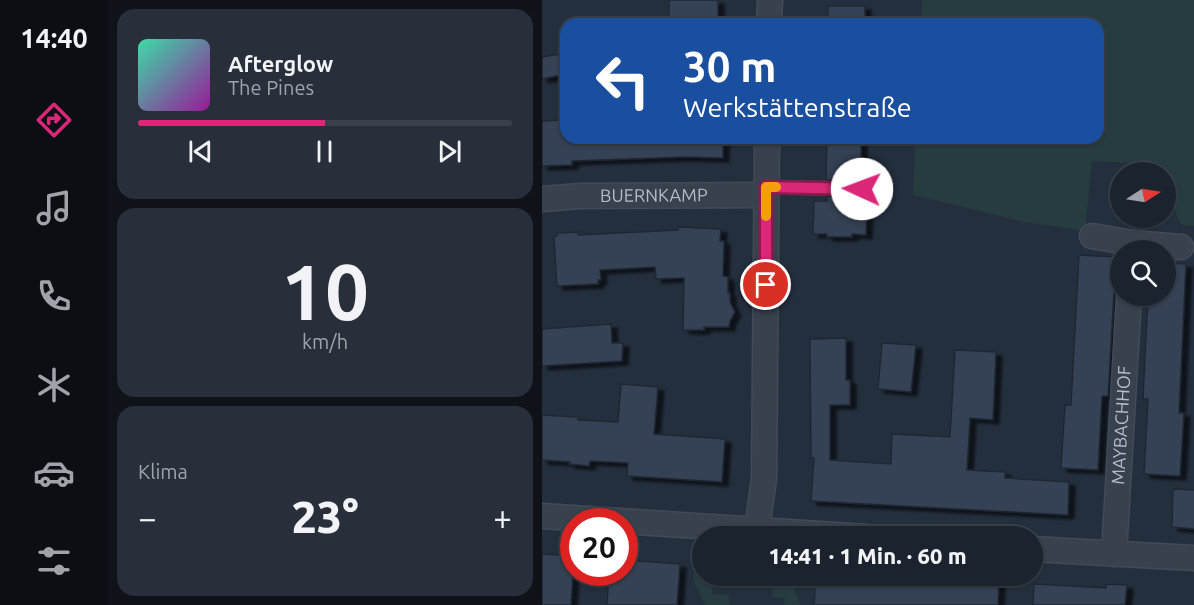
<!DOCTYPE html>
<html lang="de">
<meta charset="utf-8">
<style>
:root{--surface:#1b232e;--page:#282f3a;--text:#f1f3f6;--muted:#a0a4aa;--line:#39404a;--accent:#db2777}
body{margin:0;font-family:Ubuntu,sans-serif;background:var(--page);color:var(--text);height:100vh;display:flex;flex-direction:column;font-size:22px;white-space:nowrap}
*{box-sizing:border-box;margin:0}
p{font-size:20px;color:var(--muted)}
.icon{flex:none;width:33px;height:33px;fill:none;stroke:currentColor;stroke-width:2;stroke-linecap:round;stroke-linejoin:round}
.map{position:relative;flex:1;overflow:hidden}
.panel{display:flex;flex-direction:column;gap:9px;padding:9px;background:#0f1319;width:434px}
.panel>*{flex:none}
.top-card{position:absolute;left:18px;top:18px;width:544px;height:126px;border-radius:18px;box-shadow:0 2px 4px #0004,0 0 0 2px var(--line);background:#1a4fa0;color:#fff;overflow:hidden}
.needle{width:39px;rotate:78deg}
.fabs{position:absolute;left:568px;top:162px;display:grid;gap:12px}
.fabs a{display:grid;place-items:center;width:66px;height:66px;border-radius:50%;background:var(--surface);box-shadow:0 2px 4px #0004,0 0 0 2px var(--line);font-size:30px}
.speed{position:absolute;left:18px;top:508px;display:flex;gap:12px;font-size:30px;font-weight:700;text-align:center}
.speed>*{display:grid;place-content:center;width:78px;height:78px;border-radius:50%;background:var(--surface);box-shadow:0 2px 4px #0004,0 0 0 2px var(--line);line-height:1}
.speed .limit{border:9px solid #d22;background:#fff;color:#111}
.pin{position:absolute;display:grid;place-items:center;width:51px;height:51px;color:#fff;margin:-26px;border:3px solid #fff;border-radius:50%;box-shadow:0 2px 6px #0007}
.me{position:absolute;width:66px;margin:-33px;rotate:272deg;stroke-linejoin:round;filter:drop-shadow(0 0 4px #0008)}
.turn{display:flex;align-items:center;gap:21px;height:126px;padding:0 24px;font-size:27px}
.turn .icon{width:78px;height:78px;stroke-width:2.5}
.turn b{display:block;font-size:42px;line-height:51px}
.big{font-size:45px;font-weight:800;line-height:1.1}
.panel .tile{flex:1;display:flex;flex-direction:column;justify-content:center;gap:9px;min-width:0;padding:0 21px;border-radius:18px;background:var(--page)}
.panel .dial{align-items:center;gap:0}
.dial b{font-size:78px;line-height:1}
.song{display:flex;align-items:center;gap:18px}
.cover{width:72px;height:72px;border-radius:9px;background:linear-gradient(135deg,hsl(160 70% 55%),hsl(300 70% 35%))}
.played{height:6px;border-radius:3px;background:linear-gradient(90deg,var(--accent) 50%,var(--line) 50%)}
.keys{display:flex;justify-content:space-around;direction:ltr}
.heat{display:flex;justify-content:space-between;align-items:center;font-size:33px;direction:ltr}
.trip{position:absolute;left:150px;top:526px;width:351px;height:60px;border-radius:30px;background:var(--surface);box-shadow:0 2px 4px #0004,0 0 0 2px var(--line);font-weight:800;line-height:60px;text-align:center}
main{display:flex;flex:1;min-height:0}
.tabs{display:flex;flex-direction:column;width:108px;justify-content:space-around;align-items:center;background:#0b0e12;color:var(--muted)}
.tabs .icon{width:42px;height:42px}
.tabs .active{color:var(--accent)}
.tabs b{font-size:27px;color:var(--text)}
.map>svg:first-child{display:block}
</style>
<main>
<nav class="tabs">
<b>14:40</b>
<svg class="icon active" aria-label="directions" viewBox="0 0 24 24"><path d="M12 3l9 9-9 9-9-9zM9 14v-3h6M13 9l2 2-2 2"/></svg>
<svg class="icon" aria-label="music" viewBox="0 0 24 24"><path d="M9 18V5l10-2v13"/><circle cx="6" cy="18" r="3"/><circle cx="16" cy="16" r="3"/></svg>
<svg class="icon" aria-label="phone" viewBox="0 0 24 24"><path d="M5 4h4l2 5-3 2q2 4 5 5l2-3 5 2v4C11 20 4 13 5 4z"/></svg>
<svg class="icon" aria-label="climate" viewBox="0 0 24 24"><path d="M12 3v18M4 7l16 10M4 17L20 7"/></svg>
<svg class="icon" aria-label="car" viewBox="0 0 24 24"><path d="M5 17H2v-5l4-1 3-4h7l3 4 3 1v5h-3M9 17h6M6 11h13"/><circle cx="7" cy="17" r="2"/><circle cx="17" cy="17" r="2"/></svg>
<svg class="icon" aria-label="filters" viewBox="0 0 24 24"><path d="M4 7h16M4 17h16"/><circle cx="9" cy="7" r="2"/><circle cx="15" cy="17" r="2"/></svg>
</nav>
<section class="panel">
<div class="tile">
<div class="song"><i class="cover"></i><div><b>Afterglow</b><p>The Pines</p></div></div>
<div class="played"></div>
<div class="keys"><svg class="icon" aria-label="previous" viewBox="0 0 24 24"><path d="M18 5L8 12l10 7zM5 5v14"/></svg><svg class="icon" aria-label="pause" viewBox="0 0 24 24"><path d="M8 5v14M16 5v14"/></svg><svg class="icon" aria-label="next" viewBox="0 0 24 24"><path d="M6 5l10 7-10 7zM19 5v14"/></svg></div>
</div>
<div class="tile dial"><b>10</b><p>km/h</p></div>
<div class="tile"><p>Klima</p>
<div class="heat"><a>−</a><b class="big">23°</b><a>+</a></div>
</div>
</section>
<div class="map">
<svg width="653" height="605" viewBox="0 0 653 605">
<defs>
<filter id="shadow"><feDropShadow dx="6" dy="4" stdDeviation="1.5" flood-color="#0009"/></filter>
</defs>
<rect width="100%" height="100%" fill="#242f3e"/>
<g fill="#263c3f">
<path d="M380,0H652V226L639,225L624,189V172H621V165L550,161L543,231L482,222L371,195L373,138H556V24H379Z"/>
<path d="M152,555L160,556V576H171L170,594L187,595V605H163L151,580Z"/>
<path d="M231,576H246L259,605H242L243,598L230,597Z"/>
</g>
<g fill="#364354" stroke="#1f2835" stroke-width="1.5" filter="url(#shadow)">
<rect x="127" y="0" width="49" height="24"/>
<rect x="286" y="6" width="37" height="18"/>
<path d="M24,53V74L0,79V57Z"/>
<path d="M24,120V138H181V158L142,157L30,161V165L0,166V121Z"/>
<path d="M285,138H319V181L284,180Z"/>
<path d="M284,196L318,197V201H325L324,235L310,234V237H285V234H271L272,201H285Z"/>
<path d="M136,227L179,229L178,241H182L181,276L186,277V293H188V302L193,312L188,321L187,327H162V330H141L142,278L114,279L113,267L58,270L59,280H56V284L15,286L12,237L15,236V233L36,232V235L136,230Z"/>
<path d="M537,255L574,257L566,396H560L556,470L519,468L523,405H529Z"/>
<path d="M624,263L644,264L637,413H642L638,476L602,474L606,399H601L606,296H624Z"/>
<path d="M69,324L70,343H81L80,361L0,366V329Z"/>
<path d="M304,338V380H308V405H288V460L349,464L350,434L408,437L413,350L454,352L451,420L428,418L425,470L463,472V478L527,482L526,515L269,501L272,458H269L268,339Z"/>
<path d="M340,343L374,345L369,392L336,389Z"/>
<path d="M79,384L116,387L112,434L183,439L180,482L85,476L86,463L48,461L47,466L27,464L28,462L0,460V415L36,417V420L76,422Z"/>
<path d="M631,489L653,490V529L630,527Z"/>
<path d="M0,554L32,556L29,605H0Z"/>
<path d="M82,560L138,564L135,605H65L67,573H82Z"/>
<path d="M274,576H347V578L408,583V579L457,582L456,605H272Z"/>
<path d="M492,584L564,588V584L585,585L583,605H491Z"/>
</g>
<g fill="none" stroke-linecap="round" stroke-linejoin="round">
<defs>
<path id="lane" d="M224,187L320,189"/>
<g id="street">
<path d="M227,24L228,0"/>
<path id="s1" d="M0,199L38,196L224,195"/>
<path d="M550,236L590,243"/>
<path d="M590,250V243L639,247"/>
<path d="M0,516L325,537"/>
<path d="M215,529L222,479L225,138"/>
<path d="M490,549L653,558"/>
<path id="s2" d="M572,554L587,296"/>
</g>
</defs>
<use href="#lane" stroke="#414a57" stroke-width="15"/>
<use href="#street" stroke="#414a57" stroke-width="27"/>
<use href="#lane" stroke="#38414e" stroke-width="12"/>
<use href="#street" stroke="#38414e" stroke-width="24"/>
</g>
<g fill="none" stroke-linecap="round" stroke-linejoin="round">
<defs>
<path id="route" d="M224,285V187L320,189"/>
</defs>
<use href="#route" stroke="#8e194d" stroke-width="15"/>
<use href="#route" stroke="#db2777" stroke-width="10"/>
<path stroke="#f59e0b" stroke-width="10" d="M224,216V187H234"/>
</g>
<g text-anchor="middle" stroke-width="6" stroke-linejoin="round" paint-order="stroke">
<g font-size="18" fill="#b4bcc9" stroke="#1d2633">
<text dy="6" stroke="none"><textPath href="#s1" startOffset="112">BUERNKAMP</textPath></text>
<text dy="6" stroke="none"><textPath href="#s2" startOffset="129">MAYBACHHOF</textPath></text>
</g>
</g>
</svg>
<div class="fabs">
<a><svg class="needle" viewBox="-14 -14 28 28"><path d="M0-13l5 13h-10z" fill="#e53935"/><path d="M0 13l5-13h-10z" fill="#a0a4aa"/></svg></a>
<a><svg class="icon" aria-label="search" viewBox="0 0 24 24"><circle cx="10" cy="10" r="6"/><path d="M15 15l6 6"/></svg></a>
</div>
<div class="speed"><div class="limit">20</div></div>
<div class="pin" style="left:224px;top:285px;background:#d93025"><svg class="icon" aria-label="arrive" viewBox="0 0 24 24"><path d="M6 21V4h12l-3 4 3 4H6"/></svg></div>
<svg class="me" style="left:320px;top:189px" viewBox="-20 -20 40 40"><circle r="19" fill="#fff"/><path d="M0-13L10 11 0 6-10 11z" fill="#db2777"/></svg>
<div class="trip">14:41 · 1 Min. · 60 m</div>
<div class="top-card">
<div class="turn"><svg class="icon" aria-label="left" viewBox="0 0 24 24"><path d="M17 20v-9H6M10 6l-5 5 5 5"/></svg><div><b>30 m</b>Werkstättenstraße</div></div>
</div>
</div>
</main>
